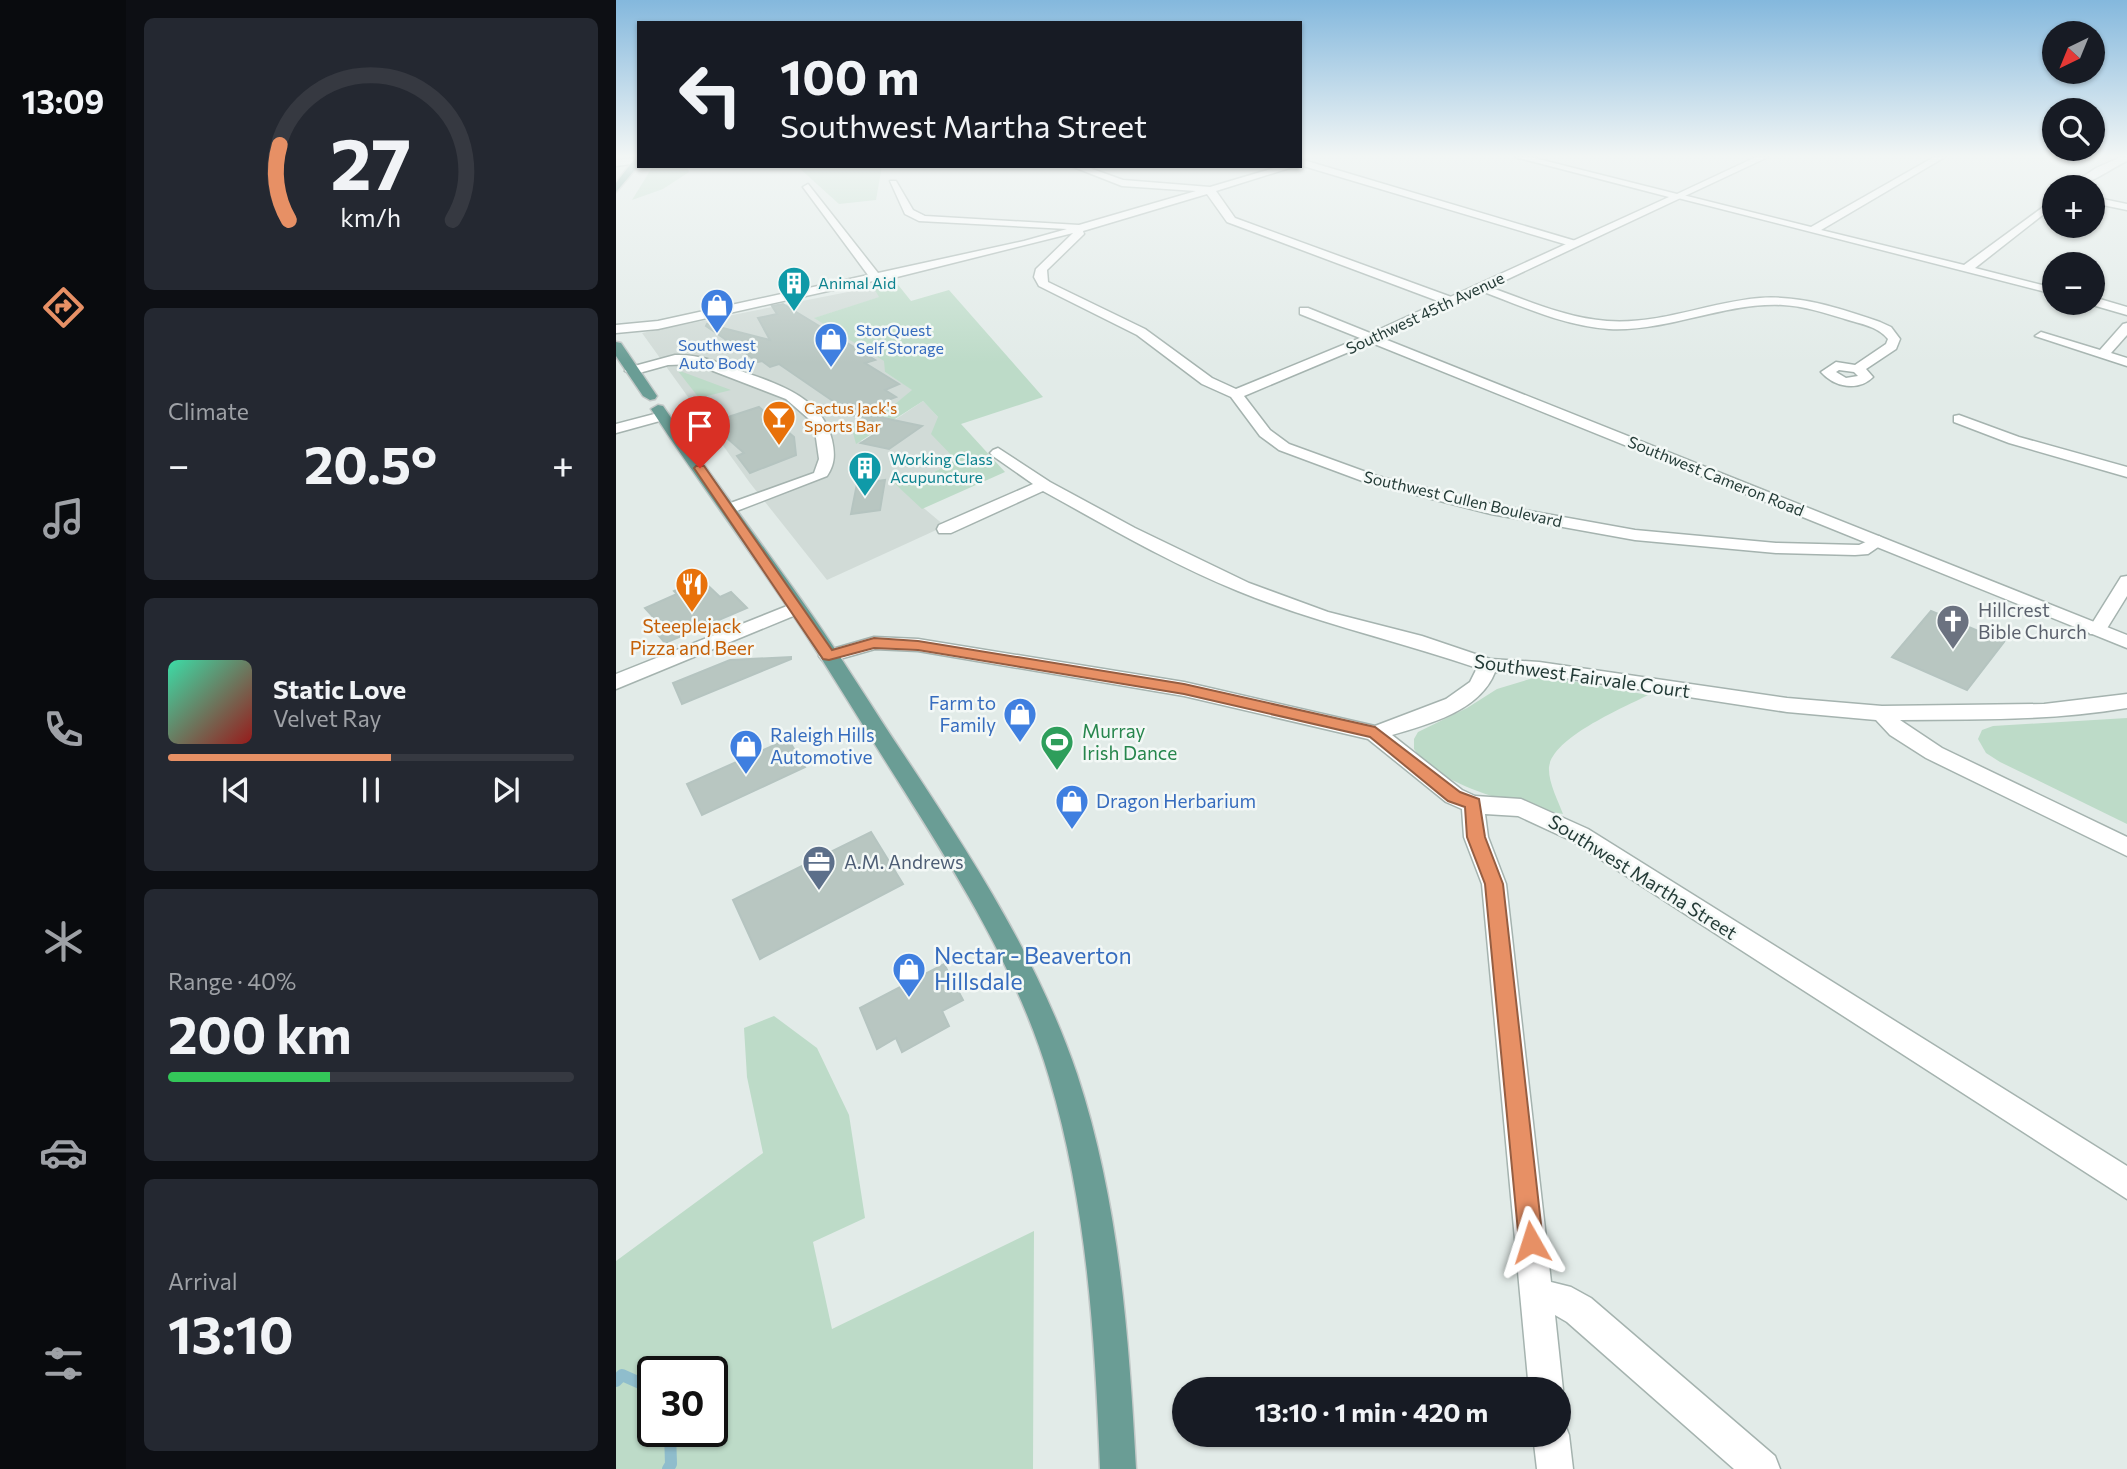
<!DOCTYPE html>
<meta charset="utf-8">
<style>
:root{--surface:#171b24;--page:#242831;--text:#f1f3f6;--muted:#9ea1a6;--line:#363941;--accent:#e79065}
body{margin:0;font-family:Commissioner,sans-serif;background:var(--page);color:var(--text);height:100vh;display:flex;flex-direction:column;font-size:26px;white-space:nowrap}
*{box-sizing:border-box;margin:0}
p{font-size:23px;color:var(--muted)}
.icon{flex:none;width:38px;height:38px;fill:none;stroke:currentColor;stroke-width:2;stroke-linecap:round;stroke-linejoin:round}
.map{position:relative;flex:1;overflow:hidden}
.details{display:flex;flex-direction:column;gap:18px;padding:18px;background:#0d0f14;width:490px}
.details>*{flex:none}
.top-card{position:absolute;left:21px;top:21px;width:665px;height:147px;border-radius:0px;box-shadow:0 2px 5px #0004;background:#171b24;color:var(--text);overflow:hidden}
.needle{width:46px;rotate:223deg}
.controls{position:absolute;left:1426px;top:21px;display:grid;gap:14px}
.controls a{display:grid;place-items:center;width:63px;height:63px;border-radius:50%;background:var(--surface);box-shadow:0 2px 5px #0004;font-size:35px}
.speed{position:absolute;left:21px;top:1356px;display:flex;gap:14px;font-size:35px;font-weight:700;text-align:center}
.speed>*{display:grid;place-content:center;width:91px;height:91px;border-radius:50%;background:var(--surface);box-shadow:0 2px 5px #0004;line-height:1}
.speed .limit{border:4px solid #111;border-radius:10px;background:#fff;color:#111}
.pin{position:absolute;display:grid;place-items:center;width:60px;height:60px;color:#fff;margin:-72px -30px;border-radius:50% 50% 50% 0;rotate:-45deg;box-shadow:0 0 7px #0007}
.pin .icon{rotate:45deg}
.me{position:absolute;width:77px;margin:-38px;rotate:354deg;stroke-linejoin:round;filter:drop-shadow(0 0 5px #0008)}
.turn{display:flex;align-items:center;gap:24px;height:147px;padding:0 28px;font-size:32px}
.turn .icon{width:91px;height:91px;stroke-width:2.5}
.turn b{display:block;font-size:49px;line-height:60px}
.big{font-size:52px;font-weight:700;line-height:1.1}
.details .tile{flex:1;display:flex;flex-direction:column;justify-content:center;gap:10px;min-width:0;padding:0 24px;border-radius:10px;background:var(--page)}
.details .dial{align-items:center;gap:0}
.dial svg{height:182px;overflow:visible;fill:none;stroke:var(--line);stroke-width:7;stroke-linecap:round;text-anchor:middle}
.dial text{fill:var(--text);stroke:none}
.song{display:flex;align-items:center;gap:21px}
.cover{width:84px;height:84px;border-radius:10px;background:linear-gradient(135deg,hsl(160 70% 55%),hsl(0 70% 35%))}
.played{height:7px;border-radius:4px;background:linear-gradient(90deg,var(--accent) 55%,var(--line) 55%)}
.keys{display:flex;justify-content:space-around;direction:ltr}
.heat{display:flex;justify-content:space-between;align-items:center;font-size:38px;direction:ltr}
.charge{height:10px;border-radius:5px;background:linear-gradient(90deg,#34c759 40%,var(--line) 0)}
.trip{position:absolute;left:556px;top:1377px;width:399px;height:70px;border-radius:35px;background:var(--surface);box-shadow:0 2px 5px #0004;font-weight:700;line-height:70px;text-align:center}
main{display:flex;flex:1;min-height:0}
.menu{display:flex;flex-direction:column;width:126px;justify-content:space-around;align-items:center;background:#090b0e;color:var(--muted)}
.menu .icon{width:49px;height:49px}
.menu .selected{color:var(--accent)}
.menu b{font-size:32px;color:var(--text)}
.map>svg:first-child{display:block}
</style>
<main>
<nav class="menu">
<b>13:09</b>
<svg class="icon selected" aria-label="directions" viewBox="0 0 24 24"><path d="M12 3l9 9-9 9-9-9zM9 14v-3h6M13 9l2 2-2 2"/></svg>
<svg class="icon" aria-label="music" viewBox="0 0 24 24"><path d="M9 18V5l10-2v13"/><circle cx="6" cy="18" r="3"/><circle cx="16" cy="16" r="3"/></svg>
<svg class="icon" aria-label="phone" viewBox="0 0 24 24"><path d="M5 4h4l2 5-3 2q2 4 5 5l2-3 5 2v4C11 20 4 13 5 4z"/></svg>
<svg class="icon" aria-label="climate" viewBox="0 0 24 24"><path d="M12 3v18M4 7l16 10M4 17L20 7"/></svg>
<svg class="icon" aria-label="car" viewBox="0 0 24 24"><path d="M5 17H2v-5l4-1 3-4h7l3 4 3 1v5h-3M9 17h6M6 11h13"/><circle cx="7" cy="17" r="2"/><circle cx="17" cy="17" r="2"/></svg>
<svg class="icon" aria-label="filters" viewBox="0 0 24 24"><path d="M4 7h16M4 17h16"/><circle cx="9" cy="7" r="2"/><circle cx="15" cy="17" r="2"/></svg>
</nav>
<section class="details">
<div class="tile dial"><svg viewBox="0 0 100 80">
<path d="M14 69A42 42 0 1 1 86 69"/>
<path d="M14 69A42 42 0 0 1 10 36" stroke="#e79065"/>
<text x="50" y="56" font-size="32" font-weight="700">27</text>
<text x="50" y="72" font-size="11">km/h</text>
</svg></div>
<div class="tile"><p>Climate</p>
<div class="heat"><a>−</a><b class="big">20.5°</b><a>+</a></div>
</div>
<div class="tile">
<div class="song"><i class="cover"></i><div><b>Static Love</b><p>Velvet Ray</p></div></div>
<div class="played"></div>
<div class="keys"><svg class="icon" aria-label="previous" viewBox="0 0 24 24"><path d="M18 5L8 12l10 7zM5 5v14"/></svg><svg class="icon" aria-label="pause" viewBox="0 0 24 24"><path d="M8 5v14M16 5v14"/></svg><svg class="icon" aria-label="next" viewBox="0 0 24 24"><path d="M6 5l10 7-10 7zM19 5v14"/></svg></div>
</div>
<div class="tile"><p>Range · 40%</p><b class="big">200 km</b><div class="charge"></div></div>
<div class="tile"><p>Arrival</p><b class="big">13:10</b></div>
</section>
<div class="map">
<svg width="1511" height="1469" viewBox="0 0 1511 1469">
<rect width="100%" height="100%" fill="#e2ebe8"/>
<path fill="#d1dbd7" d="M257,287L264,297L199,318L269,361V372L297,390L268,413L235,425L246,442L307,401L322,417L340,460L307,478L278,483L329,526L211,580L134,483L26,333Z"/>
<g fill="#bddbc8" fill-rule="evenodd">
<path d="M37,166H71L73,172L47,189L16,200Z"/>
<path d="M181,166H266L260,200L223,204Z"/>
<path d="M279,281L295,301L333,290L427,397L345,424L389,472L306,509L277,482L307,478L340,460L315,434L322,417L307,401L240,444L235,425L268,413L296,390L269,372L268,361L198,318L263,297L257,287Z"/>
<path d="M62,371H64L115,390L83,398Z"/>
<path d="M934,677L1032,695C1007,708 937,737 933,767C932,782 942,800 947,814C904,805 824,788 798,749V739L802,732L851,708L881,689L917,678Z"/>
<path d="M1511,718V824L1384,762L1370,753L1362,739L1366,730L1377,726Z"/>
<path d="M158,1016L201,1048L233,1115L249,1218L197,1242L216,1329L418,1231L417,1469H0V1261L147,1153L131,1077L128,1028ZM37,1372H96V1432H37Z"/>
</g>
<g fill="none" stroke-linecap="round" stroke-linejoin="round">
<g stroke="#8fbdcc" stroke-width="12">
<path d="M0,1381L6,1375L33,1387L37,1394"/>
<path d="M52,1469L55,1464L54,1432"/>
</g>
</g>
<g fill="#b8c6c1" stroke="#b5c4c0" stroke-width="2">
<path d="M167,304L259,360L249,363L283,384L269,390L280,397L239,412L306,426L273,449L245,443L262,432L163,364L154,367L146,361L142,362L90,326L91,324L154,340L142,318L161,314L156,306Z"/>
<path d="M143,407L178,437L180,455L134,473L121,456L128,453L94,423Z"/>
<path d="M269,480L264,510L235,514L241,484Z"/>
<path d="M85,579L104,597L115,592L131,608L49,643L33,624L41,621L29,608L61,594L58,591Z"/>
<path d="M1315,611L1388,642L1351,690L1276,657Z"/>
<path d="M175,657V659L66,704L57,683L114,660Z"/>
<path d="M172,739L189,767L86,815L71,784Z"/>
<path d="M255,832L287,884L144,959L117,900Z"/>
<path d="M328,964L347,1000L326,1011L333,1026L286,1052L280,1038L261,1049L244,1008Z"/>
</g>
<g fill="none" stroke-linecap="round" stroke-linejoin="round">
<defs>
<g id="minor">
<path d="M1318,157H1329L1205,230L1348,265L1438,199V206L1359,268L1438,288V294L1058,197L1063,194L1195,227Z"/>
<path d="M1505,157H1511V161C1494,169 1469,188 1452,187L1480,168Z"/>
<path d="M21,158L23,163L0,166V160Z"/>
<path d="M684,159L963,242L964,244L955,246L684,165Z"/>
<path d="M455,166H468L507,180L594,187L665,166H680L600,191L619,218L838,298V304H830L611,222L591,194L467,231L468,234L431,270L432,282L529,329L596,378L620,389L744,338L684,314V308H692L759,335V341L628,396L654,430L673,444L761,476L875,504L1019,530L1160,543L1243,545L1263,536L1271,541L1252,554L1239,555L1160,553L1019,540L875,514L749,482L663,450L644,436L615,397L586,384L521,335L423,286L418,277L420,269L457,233L261,282L257,281L42,329L0,333V325L42,321L252,275L187,187L192,184L262,273L408,241L451,229L303,221L289,214L274,181H280L297,210L309,216L463,225L580,191L506,186Z"/>
<path d="M1477,197L1511,204V210L1477,203Z"/>
<path d="M860,285H868C908,299 948,318 991,321C1044,325 1093,302 1144,298C1185,295 1226,309 1264,322L1275,327L1284,339L1280,349L1250,369L1257,377C1242,392 1218,387 1205,372L1220,362L1239,365L1270,344L1272,339C1261,326 1245,324 1229,319C1209,313 1188,306 1167,305C1108,302 1052,332 993,329C947,326 903,305 860,289ZM1223,370L1238,372L1242,376L1230,378L1220,372Z"/>
<path d="M1477,297L1511,307V315L1473,304L1477,303Z"/>
<path d="M1511,323V335L1495,353L1511,358V366L1419,336L1425,332L1484,350L1507,324Z"/>
<path d="M59,355C82,354 101,362 122,370C159,383 206,396 216,440C219,454 219,464 211,476L118,512H106L104,509L106,506L198,473L203,459L199,431L193,419L170,399L79,364L52,365L16,375L9,371L11,368Z"/>
<path d="M46,412L53,416L51,419L0,433V424Z"/>
<path d="M1343,415L1403,437L1511,467V477L1393,443L1338,422V416Z"/>
<path d="M382,448L434,482L519,528L633,583L712,612L806,636L874,659L923,662L1171,698L1266,706L1428,704L1511,694V708C1436,721 1360,719 1284,720L1326,748L1511,837V856L1310,758L1274,735L1260,720L1171,712L923,674L879,672C864,711 813,724 776,735L846,790L859,796L905,799L972,829L1511,1166V1199L956,841L902,816L869,814L872,837L890,884L935,1282L955,1287L975,1298L1159,1456L1164,1469H1118L951,1322L939,1315L947,1390L943,1400V1390H913L866,884L848,837L846,809L830,802L752,739L568,696L302,651L259,649L213,662L206,660L203,656L206,652L258,637L302,639L568,682L759,726L830,699L854,682L861,668C782,641 700,623 622,591C555,564 491,526 427,491L335,533H323L321,529L323,525L417,484L377,456L374,453L377,450Z"/>
<path d="M1511,576V596L1490,630L1488,634H1474L1472,630L1505,577Z"/>
<path d="M181,602L190,608L187,612L0,689V674Z"/>
<path d="M943,1421L948,1422L953,1435L957,1469H921L917,1435H943Z"/>
</g>
<path id="tertiary" d="M899,157H914L1061,194L1140,157H1152L766,338L1511,635V648L751,341V335L1053,197Z"/>
<g id="primary">
<path d="M20,157H23V165L0,192V183Z"/>
<path d="M0,342L5,343L41,396L39,399L34,400L27,396L0,356Z"/>
<path d="M42,405L47,406C95,477 147,545 196,615C228,661 257,709 288,755C355,856 422,959 461,1074C503,1201 513,1337 520,1469H484C479,1337 471,1204 433,1077C401,969 340,873 280,778C242,718 206,657 166,599C123,535 77,474 35,409Z"/>
</g>
</defs>
<use href="#minor" stroke="#a5b3af" stroke-width="3"/>
<use href="#tertiary" stroke="#a5b3af" stroke-width="3"/>
<use href="#primary" stroke="#c2c8c7" stroke-width="3"/>
<use href="#minor" fill="#fff" fill-rule="evenodd"/>
<use href="#tertiary" fill="#fff" fill-rule="evenodd"/>
<use href="#primary" fill="#6a9d95" fill-rule="evenodd"/>
</g>
<linearGradient id="sky" x2="0" y2="1"><stop stop-color="#84b8dd"/><stop offset="0.43" stop-color="#f2f6f5"/><stop offset="1" stop-color="#f2f6f5" stop-opacity="0"/></linearGradient>
<rect width="1511" height="363" fill="url(#sky)"/>
<path fill="#e79065" stroke="#965e42" stroke-width="2" d="M80,466H88L216,650L258,638L302,641L568,684L759,727L844,792L863,799L869,837L887,884L927,1242L924,1250L915,1254L907,1250L903,1242L869,884L851,837L849,807L832,801L754,737L568,694L302,650L258,648L213,660L207,659L78,468Z"/>
<defs>
<symbol id="building-pin" viewBox="-11 -11 22 30"><path d="M0 17L-7.5 6A9.5 9.5 0 1 1 7.5 6Z" fill="#0f9aa8" stroke="#f3f8f6"/><path d="M-4-6H4V6H1V3H-1V6H-4ZM-2.5-4.3h1.7v1.8h-1.7ZM.8-4.3h1.7v1.8H.8ZM-2.5-1h1.7V.8h-1.7ZM.8-1h1.7V.8H.8Z" fill="#fff"/></symbol>
<symbol id="shop-pin" viewBox="-11 -11 22 30"><path d="M0 17L-7.5 6A9.5 9.5 0 1 1 7.5 6Z" fill="#3f7fe0" stroke="#f3f8f6"/><path d="M-5-2.5h2.3a2.7 3.5 0 0 1 5.4 0H5L5.5 6h-11ZM-1.5-2.5h3a1.5 2.3 0 0 0-3 0Z" fill="#fff"/></symbol>
<symbol id="bar-pin" viewBox="-11 -11 22 30"><path d="M0 17L-7.5 6A9.5 9.5 0 1 1 7.5 6Z" fill="#e8710a" stroke="#f3f8f6"/><path d="M-6-5H6L.8 .8V4.5H3.5V6h-7V4.5H-.8V.8Z" fill="#fff"/></symbol>
<symbol id="restaurant-pin" viewBox="-11 -11 22 30"><path d="M0 17L-7.5 6A9.5 9.5 0 1 1 7.5 6Z" fill="#e8710a" stroke="#f3f8f6"/><path d="M-5-6h1v4h1v-4h1v4h1v-4h1v5L-1.5 .5V6h-2V.5L-5-1ZM5-6V6H3V1.5H1.5Q1.5-4 5-6Z" fill="#fff"/></symbol>
<symbol id="church-pin" viewBox="-11 -11 22 30"><path d="M0 17L-7.5 6A9.5 9.5 0 1 1 7.5 6Z" fill="#6b7280" stroke="#f3f8f6"/><path d="M-1.2-6h2.4v3.5h3.3v2.4h-3.3V6h-2.4V-.1h-3.3v-2.4h3.3Z" fill="#fff"/></symbol>
<symbol id="stadium-pin" viewBox="-11 -11 22 30"><path d="M0 17L-7.5 6A9.5 9.5 0 1 1 7.5 6Z" fill="#2e9e5b" stroke="#f3f8f6"/><path d="M0-5a6.5 5 0 1 0 0 10a6.5 5 0 1 0 0-10ZM-3.5-1.8h7v3.6h-7Z" fill="#fff"/></symbol>
<symbol id="office-pin" viewBox="-11 -11 22 30"><path d="M0 17L-7.5 6A9.5 9.5 0 1 1 7.5 6Z" fill="#5c6f8a" stroke="#f3f8f6"/><path d="M-6-3h4V-5.5h4V-3h4V5H-6ZM-1-4.5V-3h2v-1.5ZM-6 0V1H6V0Z" fill="#fff"/></symbol>
</defs>
<g fill-rule="evenodd">
<use href="#building-pin" x="159" y="264" width="38" height="52"/>
<use href="#shop-pin" x="82" y="286" width="38" height="52"/>
<use href="#shop-pin" x="196" y="320" width="38" height="52"/>
<use href="#bar-pin" x="144" y="398" width="38" height="52"/>
<use href="#building-pin" x="230" y="449" width="38" height="52"/>
<use href="#restaurant-pin" x="57" y="565" width="38" height="52"/>
<use href="#church-pin" x="1318" y="602" width="38" height="52"/>
<use href="#shop-pin" x="385" y="695" width="38" height="52"/>
<use href="#stadium-pin" x="422" y="723" width="38" height="52"/>
<use href="#shop-pin" x="111" y="727" width="38" height="52"/>
<use href="#shop-pin" x="437" y="782" width="38" height="52"/>
<use href="#office-pin" x="184" y="843" width="38" height="52"/>
<use href="#shop-pin" x="274" y="950" width="38" height="52"/>
</g>
<g text-anchor="middle" stroke-width="5" stroke-linejoin="round" paint-order="stroke">
<g font-size="16" fill="#0d838f" stroke="#f3f8f6" text-anchor="start">
<text x="202" y="289">Animal Aid</text>
<text x="274" y="465">Working Class<tspan x="274" dy="18">Acupuncture</tspan></text>
</g>
<g font-size="16" fill="#243b37" stroke="#f3f8f6">
<text transform="translate(809 313) rotate(-25)" y="6">Southwest 45th Avenue</text>
<text transform="translate(1100 476) rotate(22)" y="6">Southwest Cameron Road</text>
<text transform="translate(847 499) rotate(13)" y="6">Southwest Cullen Boulevard</text>
</g>
<g font-size="16" fill="#366cbe" stroke="#f3f8f6" text-anchor="start">
<text x="240" y="336">StorQuest<tspan x="240" dy="18">Self Storage</tspan></text>
<text x="101" y="351" text-anchor="middle">Southwest<tspan x="101" dy="18">Auto Body</tspan></text>
</g>
<g font-size="16" fill="#c56008" stroke="#f3f8f6" text-anchor="start">
<text x="188" y="414">Cactus Jack's<tspan x="188" dy="18">Sports Bar</tspan></text>
</g>
<g font-size="19" fill="#5b616d" stroke="#f3f8f6" text-anchor="start">
<text x="1362" y="617">Hillcrest<tspan x="1362" dy="22">Bible Church</tspan></text>
</g>
<g font-size="19" fill="#c56008" stroke="#f3f8f6">
<text x="76" y="633">Steeplejack<tspan x="76" dy="22">Pizza and Beer</tspan></text>
</g>
<g font-size="19" fill="#243b37" stroke="#f3f8f6">
<text transform="translate(966 676) rotate(8)" y="7">Southwest Fairvale Court</text>
<text transform="translate(1027 877) rotate(32)" y="7">Southwest Martha Street</text>
</g>
<g font-size="19" fill="#366cbe" stroke="#f3f8f6" text-anchor="start">
<text x="380" y="710" text-anchor="end">Farm to<tspan x="380" dy="22">Family</tspan></text>
<text x="154" y="742">Raleigh Hills<tspan x="154" dy="22">Automotive</tspan></text>
<text x="480" y="808">Dragon Herbarium</text>
</g>
<g font-size="19" fill="#27864d" stroke="#f3f8f6" text-anchor="start">
<text x="466" y="738">Murray<tspan x="466" dy="22">Irish Dance</tspan></text>
</g>
<g font-size="19" fill="#4e5e75" stroke="#f3f8f6" text-anchor="start">
<text x="228" y="869">A.M. Andrews</text>
</g>
<g font-size="23" fill="#366cbe" stroke="#f3f8f6" text-anchor="start">
<text x="318" y="964">Nectar - Beaverton<tspan x="318" dy="26">Hillsdale</tspan></text>
</g>
</g>
</svg>
<div class="controls">
<a><svg class="needle" viewBox="-14 -14 28 28"><path d="M0-13l5 13h-10z" fill="#e53935"/><path d="M0 13l5-13h-10z" fill="#9ea1a6"/></svg></a>
<a><svg class="icon" aria-label="search" viewBox="0 0 24 24"><circle cx="10" cy="10" r="6"/><path d="M15 15l6 6"/></svg></a>
<a>+</a>
<a>−</a>
</div>
<div class="speed"><div class="limit">30</div></div>
<div class="pin" style="left:84px;top:468px;background:#d93025"><svg class="icon" aria-label="arrive" viewBox="0 0 24 24"><path d="M6 21V4h12l-3 4 3 4H6"/></svg></div>
<svg class="me" style="left:915px;top:1242px" viewBox="-20 -20 40 40"><path d="M0-17L14 15 0 8-14 15z" fill="#e79065" stroke="#fff" stroke-width="4"/></svg>
<div class="trip">13:10 · 1 min · 420 m</div>
<div class="top-card">
<div class="turn"><svg class="icon" aria-label="left" viewBox="0 0 24 24"><path d="M17 20v-9H6M10 6l-5 5 5 5"/></svg><div><b>100 m</b>Southwest Martha Street</div></div>
</div>
</div>
</main>
